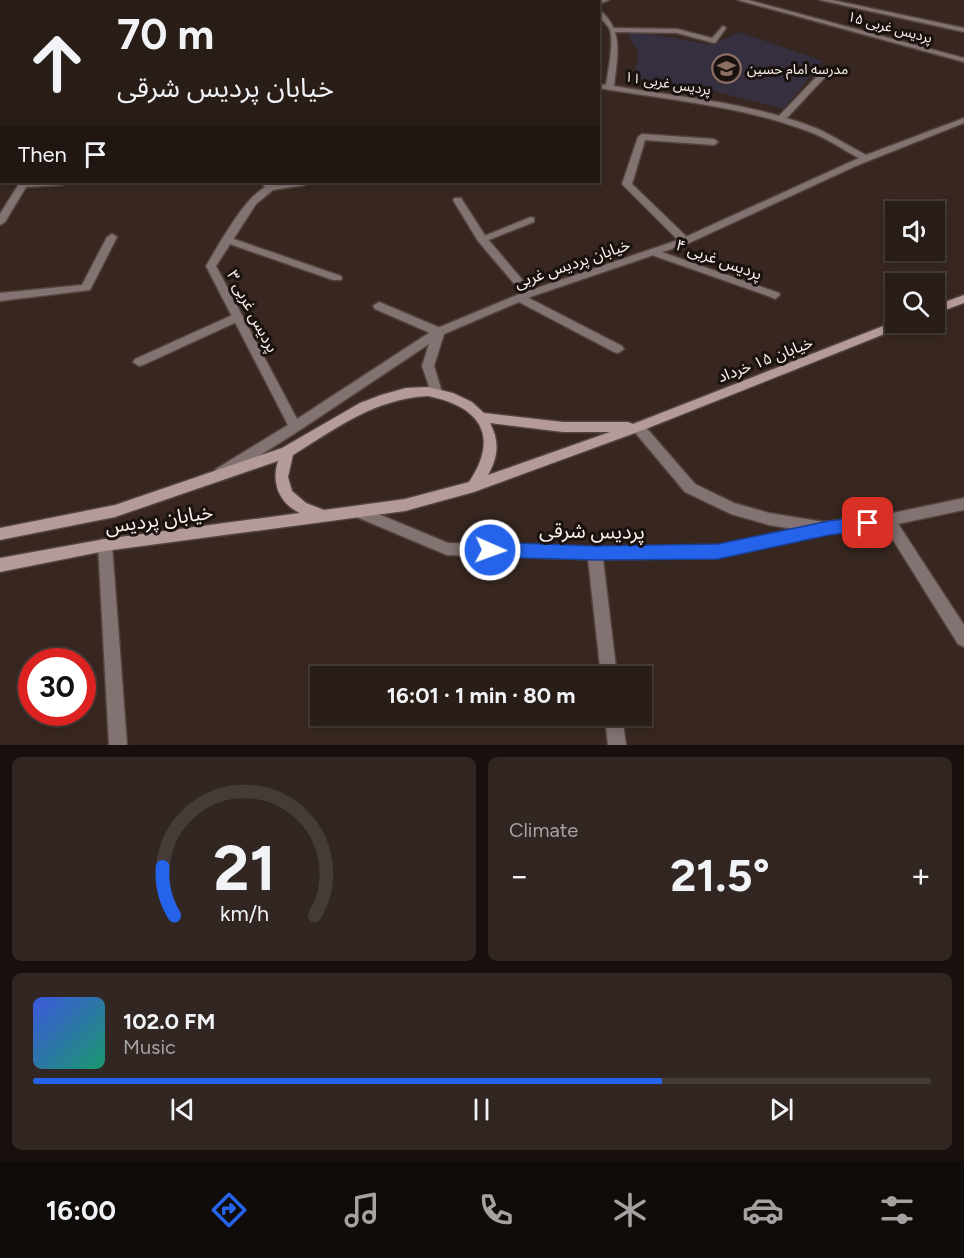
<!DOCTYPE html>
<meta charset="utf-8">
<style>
:root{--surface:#291d18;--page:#312621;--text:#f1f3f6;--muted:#a5a2a2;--line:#453b37;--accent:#2563eb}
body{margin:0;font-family:Figtree,"Noto Sans Arabic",sans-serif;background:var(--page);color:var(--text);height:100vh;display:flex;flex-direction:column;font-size:22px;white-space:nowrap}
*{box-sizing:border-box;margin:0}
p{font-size:20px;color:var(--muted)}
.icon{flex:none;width:33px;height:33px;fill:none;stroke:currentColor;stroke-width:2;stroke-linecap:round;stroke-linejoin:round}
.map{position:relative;height:745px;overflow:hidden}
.panel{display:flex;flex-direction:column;gap:12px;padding:12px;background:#17100d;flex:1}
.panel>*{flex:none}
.banner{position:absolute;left:0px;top:0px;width:600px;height:183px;box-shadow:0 3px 9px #0003,0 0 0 2px var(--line);background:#291d18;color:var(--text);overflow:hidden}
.buttons{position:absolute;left:885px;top:201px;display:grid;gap:12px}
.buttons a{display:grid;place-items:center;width:60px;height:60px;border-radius:0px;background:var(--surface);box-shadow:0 3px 9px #0003,0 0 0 2px var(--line);font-size:30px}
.speed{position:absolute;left:18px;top:648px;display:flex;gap:12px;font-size:30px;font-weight:700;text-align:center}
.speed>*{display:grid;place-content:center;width:78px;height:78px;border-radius:50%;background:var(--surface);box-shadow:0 3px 9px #0003,0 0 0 2px var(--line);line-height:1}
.speed .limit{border:9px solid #d22;background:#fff;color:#111}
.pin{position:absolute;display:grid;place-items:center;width:51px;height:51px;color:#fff;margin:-26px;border-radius:12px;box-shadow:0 3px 9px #0006}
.me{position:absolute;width:66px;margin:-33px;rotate:92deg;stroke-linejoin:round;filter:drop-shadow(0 0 4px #0008)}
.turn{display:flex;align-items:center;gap:21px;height:126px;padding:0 18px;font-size:27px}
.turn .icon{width:78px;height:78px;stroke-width:2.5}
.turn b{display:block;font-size:42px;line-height:51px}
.then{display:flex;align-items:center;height:57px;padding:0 18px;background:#0003;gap:12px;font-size:22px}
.big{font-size:45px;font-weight:700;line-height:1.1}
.panel .tile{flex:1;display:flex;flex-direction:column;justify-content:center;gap:9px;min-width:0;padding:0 21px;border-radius:9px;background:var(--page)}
.panel .dial{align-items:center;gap:0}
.dial svg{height:156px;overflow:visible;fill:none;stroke:var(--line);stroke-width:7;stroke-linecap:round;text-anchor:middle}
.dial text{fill:var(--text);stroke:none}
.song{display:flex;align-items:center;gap:18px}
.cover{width:72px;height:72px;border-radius:9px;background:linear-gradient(135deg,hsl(230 70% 55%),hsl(160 70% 35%))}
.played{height:6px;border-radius:3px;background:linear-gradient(90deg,var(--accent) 70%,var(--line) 70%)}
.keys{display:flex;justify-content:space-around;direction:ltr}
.heat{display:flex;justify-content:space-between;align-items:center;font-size:33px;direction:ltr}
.panel .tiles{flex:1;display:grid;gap:12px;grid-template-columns:1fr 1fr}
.tile:last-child{grid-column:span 2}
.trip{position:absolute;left:310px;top:666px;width:342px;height:60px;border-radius:0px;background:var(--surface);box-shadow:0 3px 9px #0003,0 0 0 2px var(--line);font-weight:700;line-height:60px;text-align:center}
.menu{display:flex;height:96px;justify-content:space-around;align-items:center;background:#100c0a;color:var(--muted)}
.menu .icon{width:42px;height:42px}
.menu .active{color:var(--accent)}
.menu b{font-size:27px;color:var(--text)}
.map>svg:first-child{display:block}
</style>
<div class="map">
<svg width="964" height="745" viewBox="0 0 964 745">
<rect width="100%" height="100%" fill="#372720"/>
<path fill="#362f3f" d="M636,31L711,45L739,32L823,61L784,109L710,90L635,78L638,52L628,34Z"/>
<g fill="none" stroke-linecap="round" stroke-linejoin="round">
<defs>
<g id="lane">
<path d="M339,0H347L337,2Z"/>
<path d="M723,26L726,28L716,42L714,43L677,33L613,32L610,30L613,28L677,29L712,38Z"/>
<path d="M821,72L828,74L784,121H778V117Z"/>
<path d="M642,134L714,139L718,142L714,145L645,140L632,184L689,239V243H681L622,184L638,137Z"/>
<path d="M20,182H68L63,185L23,187L20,186Z"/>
<path d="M261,182H269L275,188L270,191L267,190Z"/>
<path d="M531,217L534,218V222L486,241L482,242L477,239Z"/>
<path d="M112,234L117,237L90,290L0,301V293L82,285L107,237Z"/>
<path d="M228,237L341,276L342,278L341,280H333L224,242L223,240Z"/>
<path d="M653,249L779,293L780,295L775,299L771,297L649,254V250Z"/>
<path d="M521,294L622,346L624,349L618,353L614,352L517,301L516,298L517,295Z"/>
<path d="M379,302L443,329L445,332L443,335H435L375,309L373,306Z"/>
<path d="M237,313L241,314L243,317L241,320L143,365L139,366L133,362L135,359Z"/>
<path d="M888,514L893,516L964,625V647L958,644L883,524L881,520L883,516Z"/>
</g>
<g id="street">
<path d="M323,0H330L331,2H324Z"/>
<path d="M598,0H609L598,4V2H595Z"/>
<path d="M738,0H748L964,58V62Z"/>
<path d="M820,0H832L964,28V32Z"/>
<path d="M598,9C625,29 617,57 614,86C681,97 754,103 818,129C834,136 850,147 866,155L964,118V123L858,165L689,243L533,296L444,334L434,366L442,392L440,395H432L422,366L429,344L300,430L226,477L221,478L216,477L214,473L216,469L288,425L206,266C219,245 246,194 268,186C280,181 297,181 310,182L305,185L273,190L256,204L216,266L297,419L435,329L522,293L478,241L453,200L455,198H461L486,237L531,290L681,239L859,158C843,150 827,138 810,132C743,106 669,100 598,88V84L606,85C608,71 614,44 610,30C606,21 598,20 598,9Z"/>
<path d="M2,175V181L0,182V176Z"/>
<path d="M20,182H29L5,222L0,225V214Z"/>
<path d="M638,422L643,424L695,484L734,503L769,513L824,522L888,514L964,498V510L888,526L829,533L718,558L603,559L617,676H601L588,559L447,555L354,516L352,512L354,508L359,506L448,543L595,547L718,546L794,529L769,525L731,514L685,492L633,430L632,427L633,424Z"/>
<path d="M105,539L110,540L112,545L127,745H109L98,545L100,540Z"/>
<path d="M605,716H622L626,745H608Z"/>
</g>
<g id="secondary">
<path d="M7,0H13L6,2Z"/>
<path d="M42,0H48L41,2Z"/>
<path d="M2,8V14H0V9Z"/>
<path d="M0,59H2L0,65Z"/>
<path d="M964,295V303L934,314V306Z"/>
<path d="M896,321V322H908L907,325L643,430L474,492L405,511L105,551L0,572V558L105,539L300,513C279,503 271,483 278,461L115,517L0,540V528L115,505L282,448L360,403L381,395L406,388L428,387L453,393L472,402L484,413L563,422H628L633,424ZM428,396C478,406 501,434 469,482L405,499L324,510L306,503L292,491L288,477L293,455C337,428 374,399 428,396ZM490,423L563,432H610L488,475C498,457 500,442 490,423Z"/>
</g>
</defs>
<use href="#lane" stroke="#53433d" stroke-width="3"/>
<use href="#street" stroke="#53433d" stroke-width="3"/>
<use href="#secondary" stroke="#53433d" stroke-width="3"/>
<use href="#lane" fill="#827271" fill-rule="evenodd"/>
<use href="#street" fill="#827271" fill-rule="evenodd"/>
<use href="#secondary" fill="#b49a99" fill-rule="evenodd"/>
</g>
<path fill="#2563eb" stroke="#184099" stroke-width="1.5" d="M868,516L874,518L876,523L874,528L868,530L829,535L718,559L595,560L490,557L484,555L481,550L484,545L490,542L595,546L718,544L829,521Z"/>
<defs>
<symbol id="school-ring" viewBox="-11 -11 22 22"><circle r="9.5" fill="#19120f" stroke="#8d6e63" stroke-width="1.5"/><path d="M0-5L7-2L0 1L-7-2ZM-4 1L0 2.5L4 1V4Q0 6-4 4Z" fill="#8d6e63"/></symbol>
</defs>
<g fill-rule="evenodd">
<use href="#school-ring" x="710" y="52" width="33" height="33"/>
</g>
<g text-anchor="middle" stroke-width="6" stroke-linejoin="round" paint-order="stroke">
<g font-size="14" fill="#fdf2ed" stroke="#19120f">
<text transform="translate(890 27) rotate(15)" y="5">پردیس غربی ۱۵</text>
<text transform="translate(668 83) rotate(9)" y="5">پردیس غربی ۱۱</text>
</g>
<g font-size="14" fill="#fdf2ed" stroke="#19120f" text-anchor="start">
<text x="747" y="74">مدرسه امام حسین</text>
</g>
<g font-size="16" fill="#fdf2ed" stroke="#19120f">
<text transform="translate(719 259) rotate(20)" y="6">پردیس غربی ۴</text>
<text transform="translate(572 263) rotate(-19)" y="6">خیابان پردیس غربی</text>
<text transform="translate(253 311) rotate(62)" y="6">پردیس غربی ۳</text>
<text transform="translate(765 359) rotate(-21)" y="6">خیابان ۱۵ خرداد</text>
</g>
<g font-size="20" fill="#fdf2ed" stroke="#19120f">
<text transform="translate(159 519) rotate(-8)" y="7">خیابان پردیس</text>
<text transform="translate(592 531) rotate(1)" y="7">پردیس شرقی</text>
</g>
</g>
</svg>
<div class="buttons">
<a><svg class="icon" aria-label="sound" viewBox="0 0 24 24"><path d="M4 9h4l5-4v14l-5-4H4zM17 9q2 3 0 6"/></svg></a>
<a><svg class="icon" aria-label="search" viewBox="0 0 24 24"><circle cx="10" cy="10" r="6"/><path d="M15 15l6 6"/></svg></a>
</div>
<div class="speed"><div class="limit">30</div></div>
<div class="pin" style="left:868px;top:523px;background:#d93025"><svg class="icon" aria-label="arrive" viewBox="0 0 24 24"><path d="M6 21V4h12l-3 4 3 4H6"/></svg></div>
<svg class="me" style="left:490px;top:550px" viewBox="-20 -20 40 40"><circle r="17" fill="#2563eb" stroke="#fff" stroke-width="3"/><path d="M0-11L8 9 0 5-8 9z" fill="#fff"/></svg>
<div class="trip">16:01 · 1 min · 80 m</div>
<div class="banner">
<div class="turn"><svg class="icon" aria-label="ahead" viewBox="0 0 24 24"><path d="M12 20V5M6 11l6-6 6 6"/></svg><div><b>70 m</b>خیابان پردیس شرقی</div></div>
<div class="then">Then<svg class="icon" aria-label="arrive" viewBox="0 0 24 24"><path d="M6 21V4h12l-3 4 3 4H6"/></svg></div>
</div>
</div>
<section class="panel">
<div class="tiles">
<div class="tile dial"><svg viewBox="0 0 100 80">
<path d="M14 69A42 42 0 1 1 86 69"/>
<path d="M14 69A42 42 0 0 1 8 44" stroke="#2563eb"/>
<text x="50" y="56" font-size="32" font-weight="700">21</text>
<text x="50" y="72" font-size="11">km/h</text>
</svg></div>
<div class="tile"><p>Climate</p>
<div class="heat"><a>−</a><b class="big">21.5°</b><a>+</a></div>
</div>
<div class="tile">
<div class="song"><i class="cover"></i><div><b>102.0 FM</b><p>Music</p></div></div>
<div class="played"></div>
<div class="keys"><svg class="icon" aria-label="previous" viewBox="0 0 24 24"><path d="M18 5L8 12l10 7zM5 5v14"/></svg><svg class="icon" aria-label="pause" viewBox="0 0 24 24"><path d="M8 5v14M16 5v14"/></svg><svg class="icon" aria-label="next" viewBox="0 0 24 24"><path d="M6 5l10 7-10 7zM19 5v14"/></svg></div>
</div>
</div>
</section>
<nav class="menu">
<b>16:00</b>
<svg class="icon active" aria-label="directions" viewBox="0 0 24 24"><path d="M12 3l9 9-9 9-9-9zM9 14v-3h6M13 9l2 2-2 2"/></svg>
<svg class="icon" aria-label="music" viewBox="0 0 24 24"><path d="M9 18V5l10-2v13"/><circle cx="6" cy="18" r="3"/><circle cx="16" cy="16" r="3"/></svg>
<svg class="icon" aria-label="phone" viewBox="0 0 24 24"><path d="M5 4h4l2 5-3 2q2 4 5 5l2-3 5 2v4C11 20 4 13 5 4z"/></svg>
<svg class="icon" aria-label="climate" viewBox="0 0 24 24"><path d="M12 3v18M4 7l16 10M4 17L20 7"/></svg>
<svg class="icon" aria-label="car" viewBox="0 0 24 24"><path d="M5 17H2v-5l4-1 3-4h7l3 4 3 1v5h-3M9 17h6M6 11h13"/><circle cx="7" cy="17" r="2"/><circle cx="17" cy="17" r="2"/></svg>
<svg class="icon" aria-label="filters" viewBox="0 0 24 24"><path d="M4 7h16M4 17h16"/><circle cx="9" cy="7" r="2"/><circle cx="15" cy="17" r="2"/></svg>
</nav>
